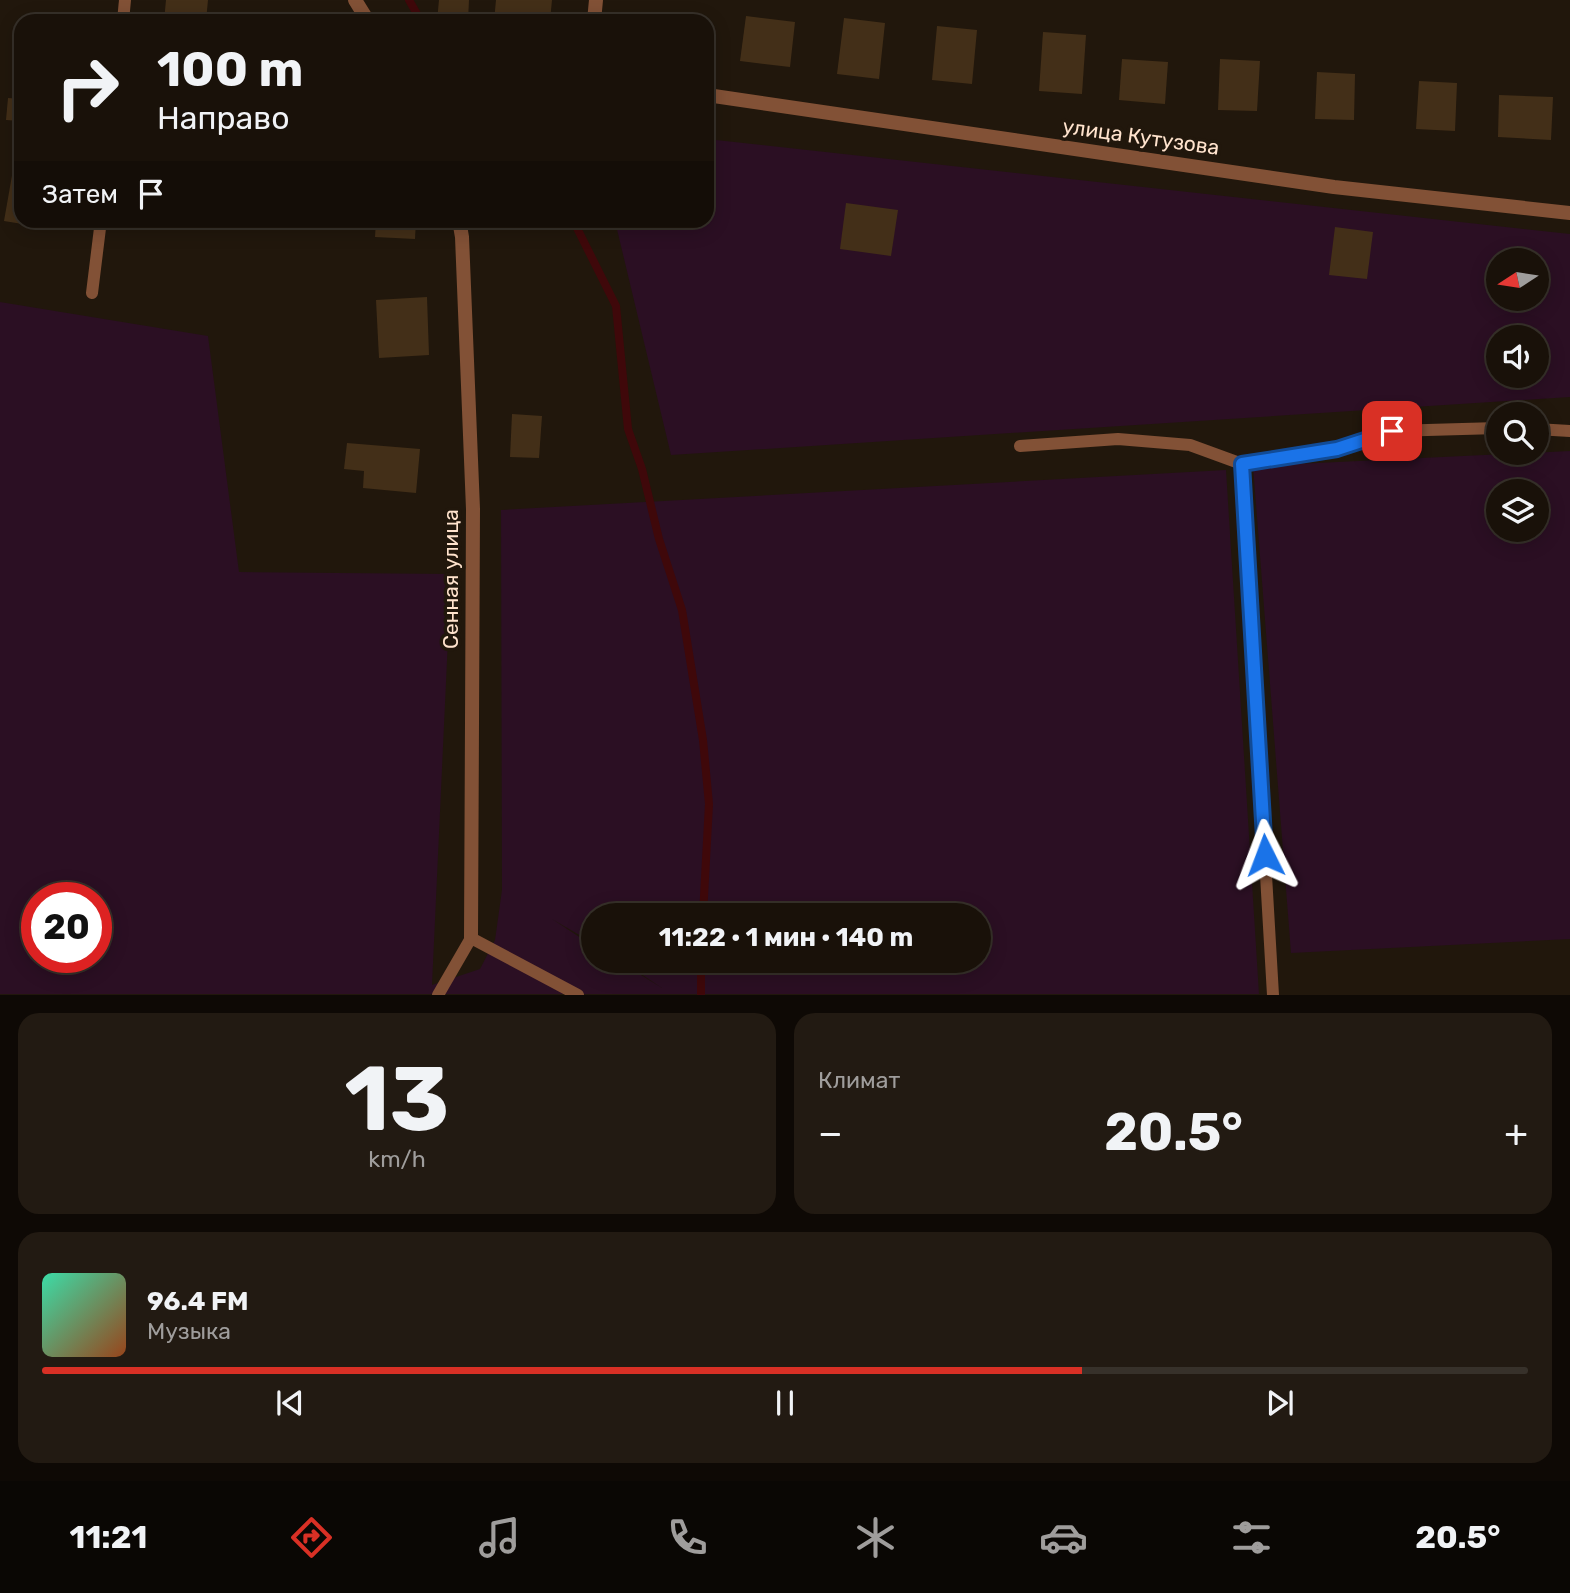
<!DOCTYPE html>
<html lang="ru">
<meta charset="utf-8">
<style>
:root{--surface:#191109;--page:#221a12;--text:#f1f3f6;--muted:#9f9d9c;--line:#37312a;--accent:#d93025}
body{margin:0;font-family:Rubik,sans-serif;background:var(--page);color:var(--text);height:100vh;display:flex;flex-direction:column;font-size:26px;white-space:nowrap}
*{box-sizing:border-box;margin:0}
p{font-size:23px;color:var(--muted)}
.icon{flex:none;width:38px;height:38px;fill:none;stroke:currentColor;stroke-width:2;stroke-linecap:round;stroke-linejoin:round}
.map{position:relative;height:995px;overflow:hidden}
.details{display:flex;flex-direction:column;gap:18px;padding:18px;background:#0e0905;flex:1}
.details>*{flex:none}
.banner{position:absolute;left:14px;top:14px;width:700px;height:214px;border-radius:21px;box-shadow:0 4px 18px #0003,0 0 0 2px var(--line);background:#191109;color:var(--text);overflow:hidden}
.needle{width:46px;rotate:258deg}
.tools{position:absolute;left:1486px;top:248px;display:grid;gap:14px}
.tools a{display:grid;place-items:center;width:63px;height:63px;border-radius:50%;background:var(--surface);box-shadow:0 4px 18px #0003,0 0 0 2px var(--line);font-size:35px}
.speed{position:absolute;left:21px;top:882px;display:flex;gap:14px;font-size:35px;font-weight:700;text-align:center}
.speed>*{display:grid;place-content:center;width:91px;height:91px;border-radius:50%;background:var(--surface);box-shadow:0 4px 18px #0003,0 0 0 2px var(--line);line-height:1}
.speed .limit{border:10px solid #d22;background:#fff;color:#111}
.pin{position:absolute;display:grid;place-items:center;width:60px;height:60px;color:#fff;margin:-30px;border-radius:14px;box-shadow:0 4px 10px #0006}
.me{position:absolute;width:77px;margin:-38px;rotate:357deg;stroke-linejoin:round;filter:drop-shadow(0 0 5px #0008)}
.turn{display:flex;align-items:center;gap:24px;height:147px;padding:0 28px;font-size:32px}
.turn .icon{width:91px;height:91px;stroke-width:2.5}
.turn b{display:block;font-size:49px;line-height:60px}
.then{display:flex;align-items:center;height:66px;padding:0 28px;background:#0003;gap:14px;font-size:26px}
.big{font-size:52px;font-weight:700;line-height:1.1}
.details .card{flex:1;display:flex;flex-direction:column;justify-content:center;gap:10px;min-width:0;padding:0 24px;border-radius:21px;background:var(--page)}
.details .dial{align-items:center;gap:0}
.dial b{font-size:91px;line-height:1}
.song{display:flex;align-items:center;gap:21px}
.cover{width:84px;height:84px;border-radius:10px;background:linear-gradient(135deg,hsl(160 70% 55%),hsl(20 70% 35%))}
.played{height:7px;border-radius:4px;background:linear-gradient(90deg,var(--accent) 70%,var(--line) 70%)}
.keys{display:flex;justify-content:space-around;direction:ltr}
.heat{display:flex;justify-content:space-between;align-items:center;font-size:38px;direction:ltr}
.details .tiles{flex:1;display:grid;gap:18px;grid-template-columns:1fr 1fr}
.card:last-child{grid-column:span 2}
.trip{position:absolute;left:581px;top:903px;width:410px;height:70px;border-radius:35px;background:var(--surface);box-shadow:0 4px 18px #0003,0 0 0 2px var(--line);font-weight:700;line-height:70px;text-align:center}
.menu{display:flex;height:112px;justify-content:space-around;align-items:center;background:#0a0704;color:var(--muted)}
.menu .icon{width:49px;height:49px}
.menu .selected{color:var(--accent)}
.menu b{font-size:32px;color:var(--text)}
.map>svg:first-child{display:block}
</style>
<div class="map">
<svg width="1570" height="995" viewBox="0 0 1570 995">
<rect width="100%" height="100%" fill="#21170c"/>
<g fill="#2b0f23" fill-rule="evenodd">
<path d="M707,139L1570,234V397L671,455L615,221L707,220ZM1498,261H1536V299H1498ZM1498,338H1536V376H1498Z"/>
<path d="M0,302L208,336L239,572L451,574L432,985L480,969L495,940L502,890L501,510L1226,470L1259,994H0ZM37,898H96V957H37ZM593,915H978V961H622L662,988L618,961H593V946L552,919L593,943Z"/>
<path d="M1570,451V939L1291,953L1253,466ZM1498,492H1536V530H1498Z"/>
</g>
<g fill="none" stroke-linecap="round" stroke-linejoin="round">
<g stroke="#3f080a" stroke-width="8">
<path d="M409,0L421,21"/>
<path d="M573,220L616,306L628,429L642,469L659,539L682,610L703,740L709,804L703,915"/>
<path d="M701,961V995"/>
</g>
</g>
<g fill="#432f18">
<path d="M166,0H208L206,21H164Z"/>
<path d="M439,0H469L468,21H437Z"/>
<path d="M496,0H552L550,21H494Z"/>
<path d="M746,16L795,22L790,67L740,61Z"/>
<path d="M844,18L885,23L879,79L837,74Z"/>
<path d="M937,26L977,30L972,84L932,80Z"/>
<path d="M1043,32L1086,35L1082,94L1039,91Z"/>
<path d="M1122,59L1168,62L1165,104L1119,100Z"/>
<path d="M1220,59L1260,61L1257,111L1218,110Z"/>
<path d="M1317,72L1355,74L1354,120L1315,119Z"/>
<path d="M1419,81L1457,83L1455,131L1416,129Z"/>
<path d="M1499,95L1553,97L1551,140L1498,137Z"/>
<path d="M8,98L21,99V121L6,120Z"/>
<path d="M14,164L21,165V220H48L47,228L4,221Z"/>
<path d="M846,203L898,210L891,256L840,249Z"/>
<path d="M140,220H173L172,227L140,223Z"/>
<path d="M376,220H416L415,239L375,237Z"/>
<path d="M1335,227L1373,232L1367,279L1329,275Z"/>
<path d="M427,297L429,355L379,358L376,300Z"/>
<path d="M512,414L542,416L539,458L510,457Z"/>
<path d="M347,443L420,449L416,493L363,488L364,471L344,469Z"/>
</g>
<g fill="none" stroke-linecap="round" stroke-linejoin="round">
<g stroke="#825136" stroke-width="12">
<path d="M123,21L125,0"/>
<path d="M92,293L101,220"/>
<path d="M1536,429L1570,431"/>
<path d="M1020,446L1118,439L1190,445L1242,464L1337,449L1392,431L1498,428"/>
<path d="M1242,464L1273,995"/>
<path d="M438,995L471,938L578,995"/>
</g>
<g stroke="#825136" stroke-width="14">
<path d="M355,0L368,21"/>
<path d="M594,21L596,0"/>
<path d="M707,95L1334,187L1570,213"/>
<path d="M459,220L462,237L473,509L471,938"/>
</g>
</g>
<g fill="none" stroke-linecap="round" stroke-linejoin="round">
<defs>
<path id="route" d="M1265,855L1242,464L1337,449L1392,431"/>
</defs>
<use href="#route" stroke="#114b97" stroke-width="18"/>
<use href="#route" stroke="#1a73e8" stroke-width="12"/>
</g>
<g text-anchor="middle" stroke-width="7" stroke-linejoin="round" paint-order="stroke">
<g font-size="21" fill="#ffe3cd" stroke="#21170c">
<text transform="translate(1141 137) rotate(8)" y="7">улица Кутузова</text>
<text transform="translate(451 579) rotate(-90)" y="7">Сенная улица</text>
</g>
</g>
</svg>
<div class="tools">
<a><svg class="needle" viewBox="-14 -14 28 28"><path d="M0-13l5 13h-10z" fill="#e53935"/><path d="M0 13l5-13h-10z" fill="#9f9d9c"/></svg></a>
<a><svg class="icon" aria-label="sound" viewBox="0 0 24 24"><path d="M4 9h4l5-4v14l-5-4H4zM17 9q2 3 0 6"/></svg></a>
<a><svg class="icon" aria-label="search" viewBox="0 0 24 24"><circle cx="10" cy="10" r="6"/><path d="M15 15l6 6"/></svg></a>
<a><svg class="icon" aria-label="layers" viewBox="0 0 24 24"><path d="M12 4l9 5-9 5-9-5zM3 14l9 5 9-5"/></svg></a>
</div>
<div class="speed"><div class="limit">20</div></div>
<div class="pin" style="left:1392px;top:431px;background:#d93025"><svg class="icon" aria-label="arrive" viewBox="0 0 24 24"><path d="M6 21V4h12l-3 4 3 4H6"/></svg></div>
<svg class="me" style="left:1265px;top:855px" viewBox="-20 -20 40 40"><path d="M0-17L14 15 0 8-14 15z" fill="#1a73e8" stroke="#fff" stroke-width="4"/></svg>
<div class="trip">11:22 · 1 мин · 140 m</div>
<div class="banner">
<div class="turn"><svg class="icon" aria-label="right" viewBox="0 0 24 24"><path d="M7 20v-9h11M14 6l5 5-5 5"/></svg><div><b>100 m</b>Направо</div></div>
<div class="then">Затем<svg class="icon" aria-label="arrive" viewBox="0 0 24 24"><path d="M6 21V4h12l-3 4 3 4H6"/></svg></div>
</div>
</div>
<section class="details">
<div class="tiles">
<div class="card dial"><b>13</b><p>km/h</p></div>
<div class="card"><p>Климат</p>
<div class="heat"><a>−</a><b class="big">20.5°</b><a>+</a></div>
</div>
<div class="card">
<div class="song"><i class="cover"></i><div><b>96.4 FM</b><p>Музыка</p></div></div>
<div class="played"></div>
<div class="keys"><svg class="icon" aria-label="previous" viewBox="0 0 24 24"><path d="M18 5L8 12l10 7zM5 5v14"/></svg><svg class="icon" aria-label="pause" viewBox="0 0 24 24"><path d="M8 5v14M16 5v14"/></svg><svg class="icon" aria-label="next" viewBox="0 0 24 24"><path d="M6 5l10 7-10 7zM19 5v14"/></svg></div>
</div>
</div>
</section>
<nav class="menu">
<b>11:21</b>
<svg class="icon selected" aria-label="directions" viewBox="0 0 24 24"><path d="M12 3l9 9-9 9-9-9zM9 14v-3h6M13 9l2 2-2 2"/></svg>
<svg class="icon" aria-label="music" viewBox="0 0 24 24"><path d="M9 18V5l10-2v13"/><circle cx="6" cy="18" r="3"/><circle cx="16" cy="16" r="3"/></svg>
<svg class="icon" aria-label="phone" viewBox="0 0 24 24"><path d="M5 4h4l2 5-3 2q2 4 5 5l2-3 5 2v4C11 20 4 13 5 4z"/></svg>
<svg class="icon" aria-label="climate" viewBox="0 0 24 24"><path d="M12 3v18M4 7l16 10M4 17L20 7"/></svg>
<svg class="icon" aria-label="car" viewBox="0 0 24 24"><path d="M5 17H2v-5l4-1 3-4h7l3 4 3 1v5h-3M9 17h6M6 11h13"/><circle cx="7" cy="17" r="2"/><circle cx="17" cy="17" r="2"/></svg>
<svg class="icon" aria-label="filters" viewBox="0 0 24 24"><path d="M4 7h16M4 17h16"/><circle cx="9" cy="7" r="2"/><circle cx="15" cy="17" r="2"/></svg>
<b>20.5°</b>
</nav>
